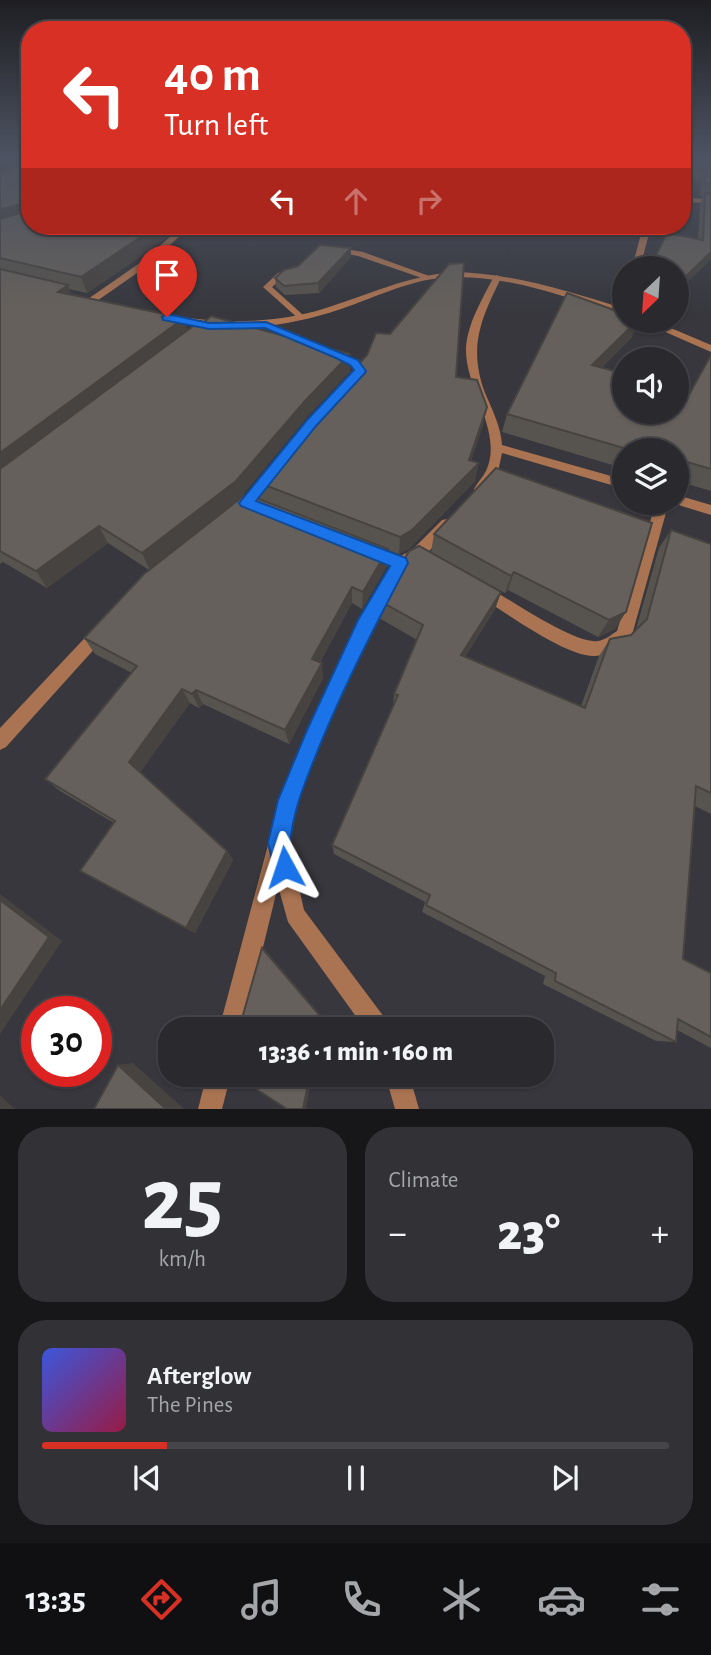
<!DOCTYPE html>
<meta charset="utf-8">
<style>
:root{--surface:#29292e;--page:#313136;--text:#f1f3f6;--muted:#a5a6aa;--line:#45454a;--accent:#d93025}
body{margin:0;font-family:"Alegreya Sans",sans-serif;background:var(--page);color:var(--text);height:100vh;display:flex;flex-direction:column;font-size:26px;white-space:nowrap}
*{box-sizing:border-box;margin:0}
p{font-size:23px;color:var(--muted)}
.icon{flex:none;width:38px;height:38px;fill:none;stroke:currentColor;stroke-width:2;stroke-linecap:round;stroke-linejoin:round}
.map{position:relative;height:1109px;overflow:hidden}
.panel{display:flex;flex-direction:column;gap:18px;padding:18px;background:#171719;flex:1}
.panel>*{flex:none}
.banner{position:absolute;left:21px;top:21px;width:670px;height:214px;border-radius:28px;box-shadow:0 2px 5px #0004,0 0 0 2px var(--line);background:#d93025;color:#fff;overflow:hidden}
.needle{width:46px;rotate:205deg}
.controls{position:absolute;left:612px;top:256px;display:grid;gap:14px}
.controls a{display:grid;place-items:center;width:77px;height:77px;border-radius:50%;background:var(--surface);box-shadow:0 2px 5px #0004,0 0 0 2px var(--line);font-size:35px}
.speed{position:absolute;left:21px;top:996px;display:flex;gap:14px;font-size:35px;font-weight:700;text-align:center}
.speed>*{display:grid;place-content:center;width:91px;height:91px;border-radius:50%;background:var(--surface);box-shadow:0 2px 5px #0004,0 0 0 2px var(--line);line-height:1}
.speed .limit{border:10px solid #d22;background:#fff;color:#111}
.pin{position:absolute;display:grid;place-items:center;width:60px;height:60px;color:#fff;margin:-72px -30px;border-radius:50% 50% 50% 0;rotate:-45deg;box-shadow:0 0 7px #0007}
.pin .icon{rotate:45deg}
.me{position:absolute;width:77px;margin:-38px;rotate:355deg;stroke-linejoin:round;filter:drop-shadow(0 0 5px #0008)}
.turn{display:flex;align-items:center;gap:24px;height:147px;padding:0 28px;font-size:32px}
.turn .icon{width:91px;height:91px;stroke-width:2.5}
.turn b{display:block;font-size:49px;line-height:60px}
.lanes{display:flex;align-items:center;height:66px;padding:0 28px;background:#0003;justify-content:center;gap:35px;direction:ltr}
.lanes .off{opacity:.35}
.big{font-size:52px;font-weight:800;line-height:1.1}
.panel .tile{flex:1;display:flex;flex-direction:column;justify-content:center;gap:10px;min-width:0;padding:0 24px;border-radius:28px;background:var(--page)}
.panel .dial{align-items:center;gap:0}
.dial b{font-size:91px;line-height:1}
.song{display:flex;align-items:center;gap:21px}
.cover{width:84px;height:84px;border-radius:10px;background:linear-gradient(135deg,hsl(230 70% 55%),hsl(340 70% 35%))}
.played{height:7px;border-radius:4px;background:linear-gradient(90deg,var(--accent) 20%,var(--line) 20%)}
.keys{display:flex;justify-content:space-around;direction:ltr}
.heat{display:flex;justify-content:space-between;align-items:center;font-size:38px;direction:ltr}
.panel .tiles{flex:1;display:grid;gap:18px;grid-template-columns:1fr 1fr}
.tile:last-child{grid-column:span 2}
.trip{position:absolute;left:158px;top:1017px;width:396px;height:70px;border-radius:28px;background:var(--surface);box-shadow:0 2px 5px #0004,0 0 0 2px var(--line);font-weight:800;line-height:70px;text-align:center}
.dock{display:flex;height:112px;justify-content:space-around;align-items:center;background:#101012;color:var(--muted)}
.dock .icon{width:49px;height:49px}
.dock .selected{color:var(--accent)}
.dock b{font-size:32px;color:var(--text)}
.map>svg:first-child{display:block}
</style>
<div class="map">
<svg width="711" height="1109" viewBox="0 0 711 1109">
<rect width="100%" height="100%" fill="#37373d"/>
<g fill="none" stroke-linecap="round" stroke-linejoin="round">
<g fill="#aa7453" fill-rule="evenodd">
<path d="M682,198L711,199V203L682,202Z"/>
<path d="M182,226H190L150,264L94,303H88V299L144,260Z"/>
<path d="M643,226H651L640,268H632Z"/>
<path d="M333,247L363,252L432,277L425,279L358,256L330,251L329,249Z"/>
<path d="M290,270L294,273L293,275L284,277L272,287L303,315V319L300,320L263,287L278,273Z"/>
<path d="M497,275L501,278C481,319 468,347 485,393C492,409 501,427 502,445L625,480V489L502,453L498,472L484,492H476L474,489C477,483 483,477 486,471C504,432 465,389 466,349C467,324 482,300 493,278Z"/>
<path d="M263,323H269L358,360L365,371L357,381H349L348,379L355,371L350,364L263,327Z"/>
<path d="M270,470L276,474L274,477L252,506H242L241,503L242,500L266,471Z"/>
<path d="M677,495L711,505V515L672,503L677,502Z"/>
<path d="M656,502H669L632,635C629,641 626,643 620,646C613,651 603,656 594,656C564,656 504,611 477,595L475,591L477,587L482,585L487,587C510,599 575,645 598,641C605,640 611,635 617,631Z"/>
<path d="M447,519L454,524L452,528L422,558L405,567L373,623L322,738L298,800L289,843L304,910L387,1021L391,1029H365L288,922L278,886L243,1029H219L280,800L308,730L362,615L395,559L412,550L442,520Z"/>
<path d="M101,624L106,626L109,631L106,636L6,747L0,750V728L96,626Z"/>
<path d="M207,1074H231L222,1109H198Z"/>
<path d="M385,1074H409L419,1109H395Z"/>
</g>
<g fill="#aa7453" fill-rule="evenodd">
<path d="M452,272C512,273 568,291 625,309V315C568,299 514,276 453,277C413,278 379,296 341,309C297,324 251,331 205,326C192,325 174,325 163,318L168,315C220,324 272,324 323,309C368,295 404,277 452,272Z"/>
<path d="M638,320H652L711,345V352Z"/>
</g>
</g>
<g fill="#57534e">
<path d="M0,157H30V226H176L177,227L156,246L87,293L69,289L71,295L184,318L187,330L350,354V371L306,418L240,498L177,548L260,500L257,482L456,377L483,425L471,460L475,481L410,548L399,554L388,550L387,566L362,609L352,603L320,662L323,678L289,744L203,704L199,708L190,703L140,772L227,851L233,860L195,933L80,871L114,823L60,791L45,779L132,673L95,654L84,638L149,570L108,543L47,588L3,562L0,564Z"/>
<path d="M682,157H711V259L677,292V268L698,239L700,205L703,196H700L701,181L682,179Z"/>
<path d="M351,248V257L319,293L285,295L276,287L275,278L298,266Z"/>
<path d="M632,337L601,368L690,393L711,355V491L677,481V450H625V464L621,463L619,467L502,432L507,414Z"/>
<path d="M652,523L615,629L598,637L508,590L505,593L431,552L434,534Z"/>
<path d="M671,530L711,544V814L695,806L683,959L711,973V1048L677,1030L676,1042L656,1041L543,984L545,976L422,912L425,902L334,854L332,845L393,708L394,694L417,640L379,618L380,601L501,592L495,609L465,657L581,706L599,656L610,639L631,635L636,629L659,548Z"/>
</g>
<g fill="#474340">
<path d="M19,157H24L29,170L0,181V164Z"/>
<path d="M23,203L29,218L0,227V210Z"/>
<path d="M157,226H176L177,227L156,246L87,293L81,277Z"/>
<path d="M351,248V257L319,293L318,283Z"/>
<path d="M711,252V259L677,292V288L680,282Z"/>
<path d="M68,285L74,302L58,292Z"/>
<path d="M184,318L188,334L0,479V453Z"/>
<path d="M638,320L632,337L585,383L592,365Z"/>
<path d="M350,354V371L306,418L240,498L150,570L142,553L305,401Z"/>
<path d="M487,407L483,425L466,477L479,463L475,481L410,548L399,554L400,537L469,460Z"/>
<path d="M99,526L108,543L47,588L36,571Z"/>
<path d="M388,549L387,566L362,609L363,592Z"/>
<path d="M514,572L508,590L505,593L511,576Z"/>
<path d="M352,587V603L313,674L312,659Z"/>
<path d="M501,592L495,609L456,671L461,655Z"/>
<path d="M626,612L615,629L598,637L609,620Z"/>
<path d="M322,663L323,678L289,744L285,730Z"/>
<path d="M182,689L190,703L139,774L129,762Z"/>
<path d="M196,690L203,704L199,708L192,694Z"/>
<path d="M227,851L233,860L195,933L186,928Z"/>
<path d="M0,894L62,941L0,1034Z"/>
<path d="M262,948L267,952L323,1018L321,1029H319Z"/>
<path d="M133,1063L184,1109H166L118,1065Z"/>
<path d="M310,1074H312L306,1109H303Z"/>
<path d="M0,1095L15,1109H0Z"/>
</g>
<g fill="#65605b" stroke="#474340" stroke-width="2">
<path d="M0,157H19L0,164Z"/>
<path d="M27,157H30V226H157L81,277L0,258V219L26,211L27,206L23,203L0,210V173L25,164L27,158Z"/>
<path d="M682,157H711V184H705L706,169L682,167Z"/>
<path d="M705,193H711V252L680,282H677V268H650L667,233L703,240Z"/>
<path d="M320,245L351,248L318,283L284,286L275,278L284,270L298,266Z"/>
<path d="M464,263L456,377L477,380L487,407L469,460L479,463L412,530L400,537L257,482L317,410L367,355L376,333L390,334L449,264Z"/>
<path d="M0,269L68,285L58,292L184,318L0,453Z"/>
<path d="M567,293L625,314V320H638L592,365L625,374V411H677V390L690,393L711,355V469L677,459V450H648L629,444L627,449L507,414Z"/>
<path d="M211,316L350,354L305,401L236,481L142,553L99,526L36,571L0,551V469L200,321L204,322Z"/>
<path d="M496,468L652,523L626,612L609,620L514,572L511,576L434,534Z"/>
<path d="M246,494L388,549L363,592L352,587L312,659L322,663L285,730L196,690L192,694L182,689L129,762L227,851L186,928L80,871L115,821L45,779L137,666L84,638L144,574Z"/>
<path d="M671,530L711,544V793L696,786L683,959L711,973V1037L678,1019L676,1042L555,981L556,973L426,905L430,895L332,845L398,695L394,694L423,625L380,601L409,551L419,546L501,592L461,655L585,708L610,639L631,635L647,619Z"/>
<path d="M0,900L49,937L0,1010Z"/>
<path d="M262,948L321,1017L319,1029H239Z"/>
<path d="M118,1065L166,1109H94Z"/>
<path d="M233,1074H310L303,1109H287Z"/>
</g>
<linearGradient id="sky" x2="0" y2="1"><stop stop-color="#1e1e22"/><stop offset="0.5" stop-color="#4d5362"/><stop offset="1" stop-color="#4d5362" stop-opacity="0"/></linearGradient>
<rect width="711" height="313" fill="url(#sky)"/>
<path fill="#1a73e8" stroke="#114b97" stroke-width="2" d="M167,314L209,323L266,322L358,360L366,371L365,373L316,426L256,501L406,558L408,563C368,639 329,715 300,797C296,810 290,831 291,844C291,856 298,863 293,875L285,878L276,875L268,843L278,800L307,730L358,620L390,566L241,506L239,503L307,420L354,370L350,365L336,358L265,328L209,329L163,320L162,317Z"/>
</svg>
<div class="controls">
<a><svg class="needle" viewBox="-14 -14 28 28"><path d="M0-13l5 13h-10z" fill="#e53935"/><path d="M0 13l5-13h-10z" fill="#a5a6aa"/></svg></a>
<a><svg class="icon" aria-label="sound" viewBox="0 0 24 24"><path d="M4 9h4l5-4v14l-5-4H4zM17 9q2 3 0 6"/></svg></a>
<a><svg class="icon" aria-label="layers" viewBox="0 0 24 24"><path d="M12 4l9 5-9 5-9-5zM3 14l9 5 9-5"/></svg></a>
</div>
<div class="speed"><div class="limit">30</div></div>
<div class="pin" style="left:167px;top:317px;background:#d93025"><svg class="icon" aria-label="arrive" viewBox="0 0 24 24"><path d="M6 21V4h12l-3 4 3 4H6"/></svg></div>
<svg class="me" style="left:285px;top:867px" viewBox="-20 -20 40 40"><path d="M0-17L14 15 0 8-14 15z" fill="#1a73e8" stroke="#fff" stroke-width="4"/></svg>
<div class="trip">13:36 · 1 min · 160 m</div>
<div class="banner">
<div class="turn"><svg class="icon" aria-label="left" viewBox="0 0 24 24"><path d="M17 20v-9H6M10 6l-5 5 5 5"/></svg><div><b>40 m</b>Turn left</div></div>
<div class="lanes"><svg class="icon" aria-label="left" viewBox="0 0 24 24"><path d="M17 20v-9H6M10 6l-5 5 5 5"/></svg><svg class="icon off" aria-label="ahead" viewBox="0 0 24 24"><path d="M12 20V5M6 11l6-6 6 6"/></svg><svg class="icon off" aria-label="right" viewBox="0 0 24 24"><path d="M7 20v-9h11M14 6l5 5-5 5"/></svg></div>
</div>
</div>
<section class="panel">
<div class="tiles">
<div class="tile dial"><b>25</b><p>km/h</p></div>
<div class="tile"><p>Climate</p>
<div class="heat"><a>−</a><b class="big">23°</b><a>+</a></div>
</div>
<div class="tile">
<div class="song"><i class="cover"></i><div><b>Afterglow</b><p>The Pines</p></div></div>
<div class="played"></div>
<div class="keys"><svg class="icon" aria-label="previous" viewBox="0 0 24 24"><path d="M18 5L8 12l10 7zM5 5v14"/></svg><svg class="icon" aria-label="pause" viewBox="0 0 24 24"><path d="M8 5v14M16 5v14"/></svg><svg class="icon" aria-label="next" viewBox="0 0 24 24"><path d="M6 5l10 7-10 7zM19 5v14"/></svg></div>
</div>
</div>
</section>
<nav class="dock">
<b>13:35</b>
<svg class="icon selected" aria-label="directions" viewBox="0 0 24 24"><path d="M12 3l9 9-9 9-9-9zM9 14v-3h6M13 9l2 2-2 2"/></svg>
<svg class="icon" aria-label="music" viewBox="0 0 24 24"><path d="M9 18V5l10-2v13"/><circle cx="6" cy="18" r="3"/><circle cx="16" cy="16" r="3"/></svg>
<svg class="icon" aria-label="phone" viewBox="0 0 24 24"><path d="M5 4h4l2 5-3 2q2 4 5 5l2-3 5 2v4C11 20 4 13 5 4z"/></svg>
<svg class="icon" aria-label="climate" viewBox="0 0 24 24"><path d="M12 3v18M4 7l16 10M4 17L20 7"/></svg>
<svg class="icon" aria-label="car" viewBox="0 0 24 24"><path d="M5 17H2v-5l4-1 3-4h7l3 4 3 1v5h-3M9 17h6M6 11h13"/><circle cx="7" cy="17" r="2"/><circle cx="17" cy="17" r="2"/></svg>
<svg class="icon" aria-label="filters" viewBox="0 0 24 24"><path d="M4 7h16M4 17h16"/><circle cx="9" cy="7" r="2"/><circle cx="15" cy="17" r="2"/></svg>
</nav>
